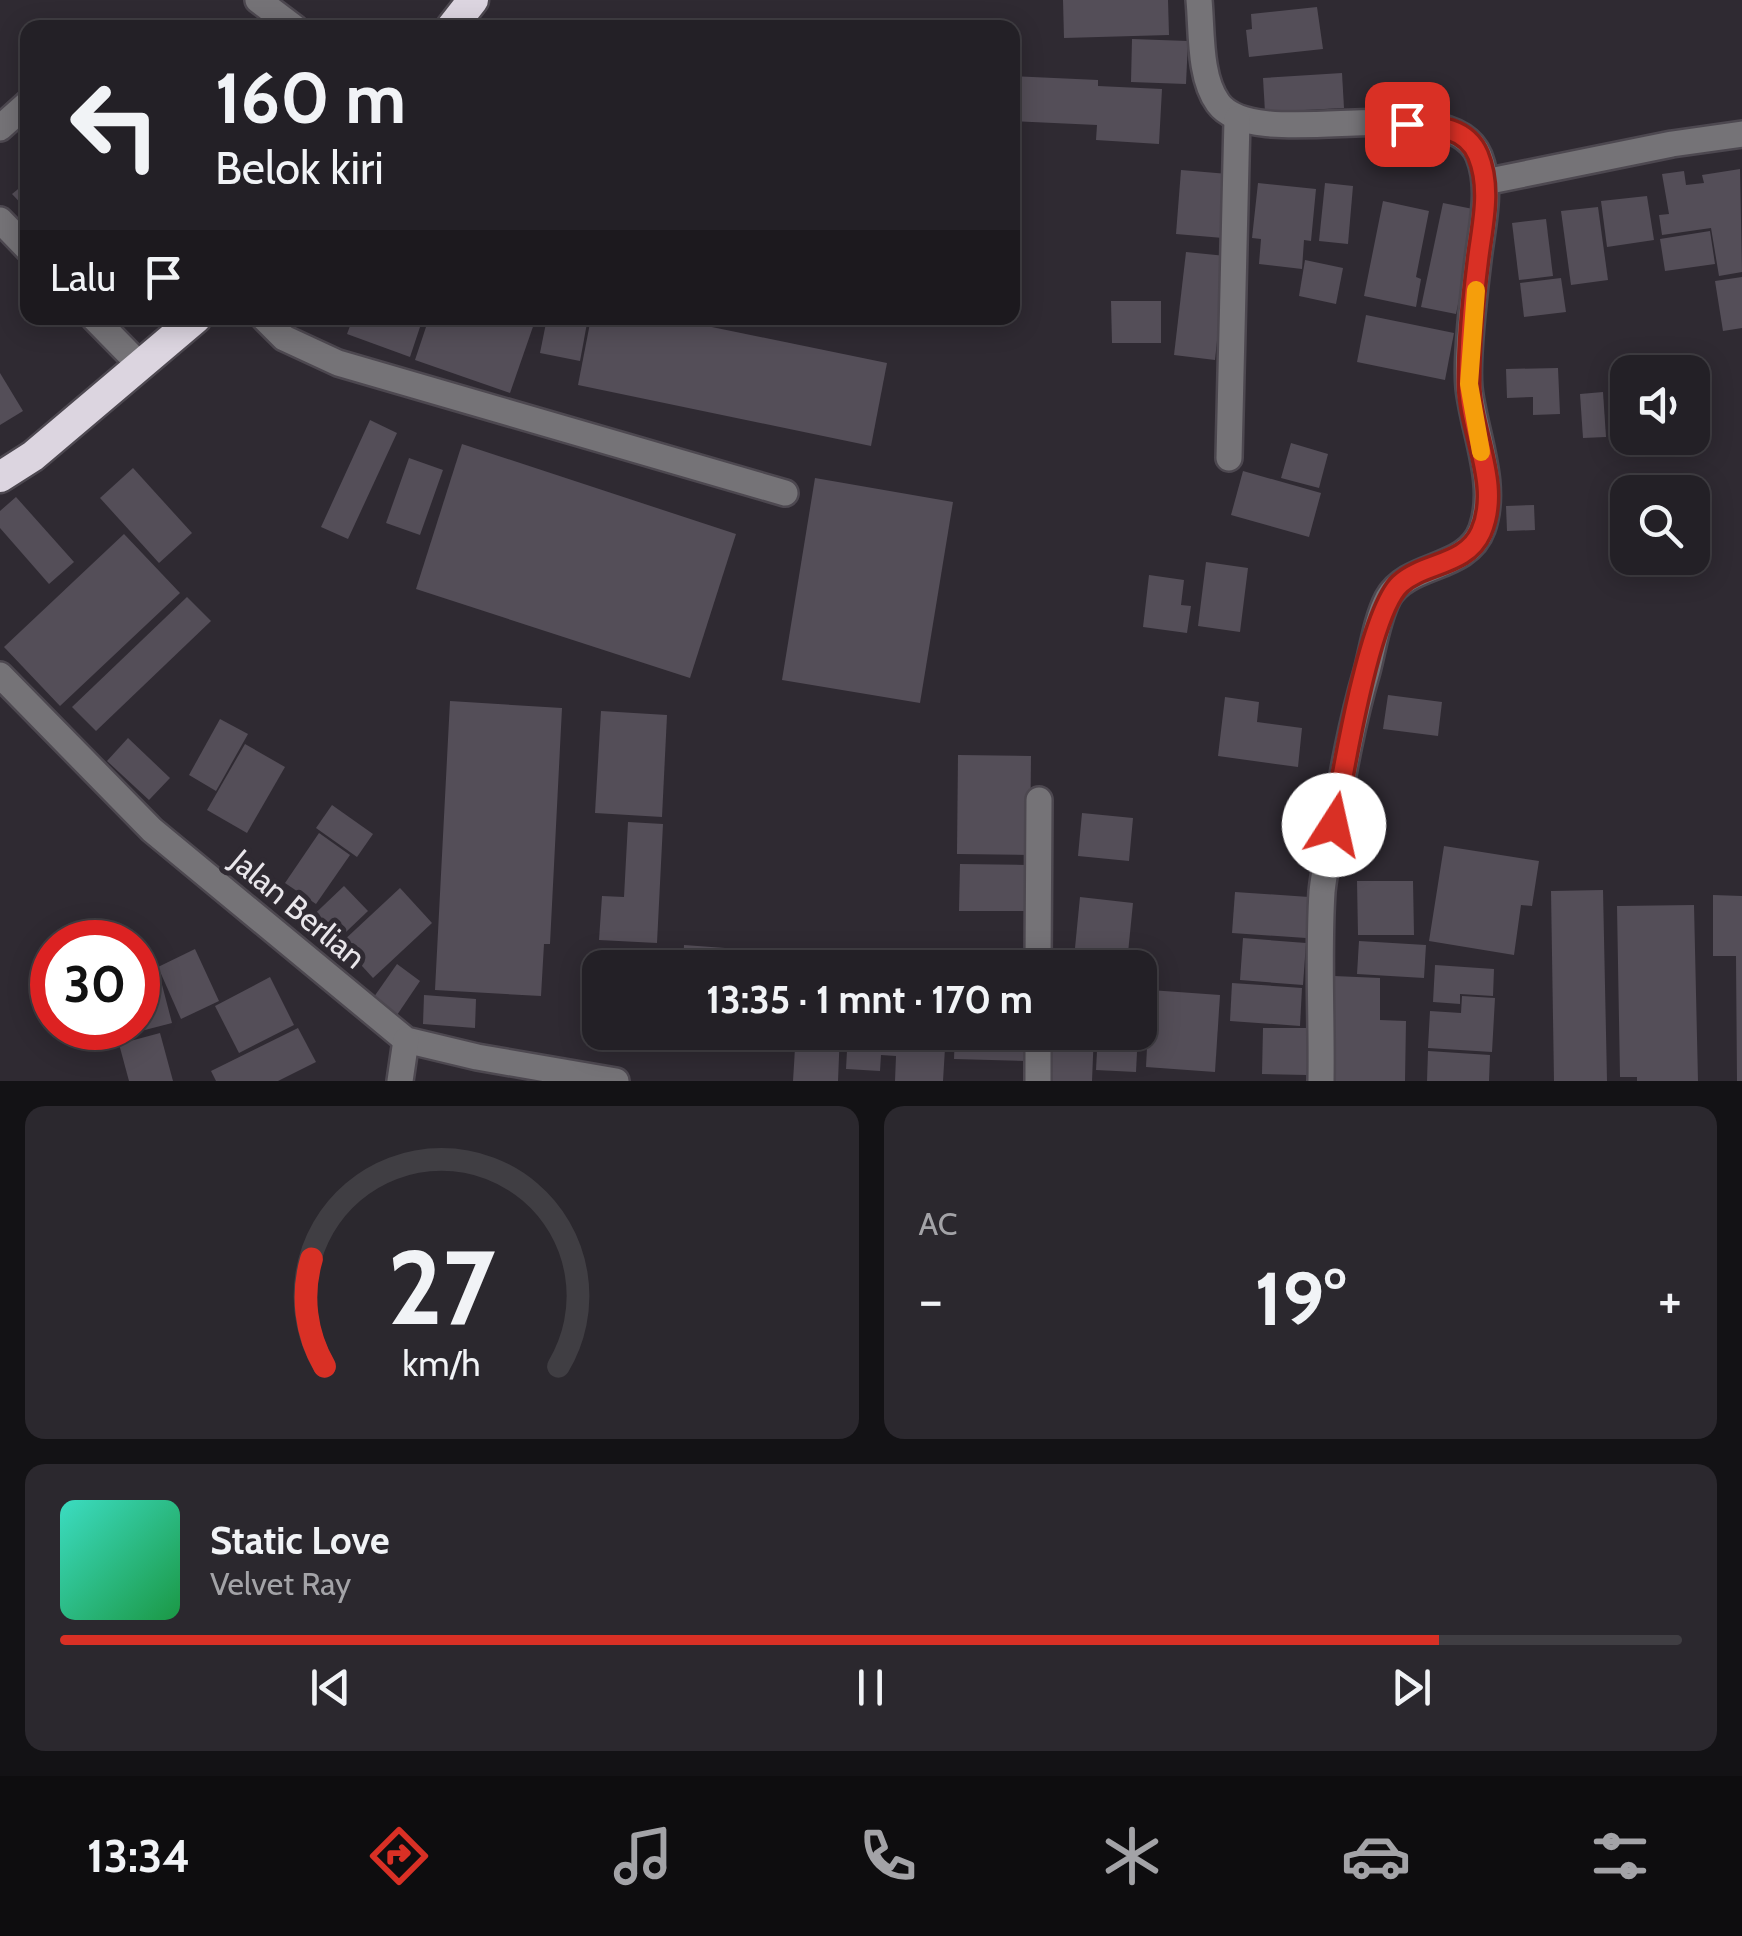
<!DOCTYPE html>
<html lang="id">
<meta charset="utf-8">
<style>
:root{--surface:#232026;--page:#2b282e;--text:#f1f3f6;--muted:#a3a3a7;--line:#403e43;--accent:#d93025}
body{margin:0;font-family:Cabin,sans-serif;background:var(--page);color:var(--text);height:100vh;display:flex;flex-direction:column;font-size:38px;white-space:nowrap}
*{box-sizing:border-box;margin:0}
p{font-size:32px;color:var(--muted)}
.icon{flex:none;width:55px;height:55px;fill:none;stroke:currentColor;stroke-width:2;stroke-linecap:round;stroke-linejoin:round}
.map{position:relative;height:1081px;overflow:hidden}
.drawer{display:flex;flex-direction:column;gap:25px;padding:25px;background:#131215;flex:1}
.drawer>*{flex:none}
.top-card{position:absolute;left:20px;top:20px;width:1000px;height:305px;border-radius:20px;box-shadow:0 5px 25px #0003,0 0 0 2px var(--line);background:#232026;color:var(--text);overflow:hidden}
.controls{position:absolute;left:1610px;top:355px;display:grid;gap:20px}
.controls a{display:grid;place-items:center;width:100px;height:100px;border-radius:20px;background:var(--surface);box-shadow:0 5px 25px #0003,0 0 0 2px var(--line);font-size:50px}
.speed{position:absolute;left:30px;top:920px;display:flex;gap:20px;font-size:50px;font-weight:700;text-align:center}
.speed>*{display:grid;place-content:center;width:130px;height:130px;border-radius:50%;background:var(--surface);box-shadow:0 5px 25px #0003,0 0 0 2px var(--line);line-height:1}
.speed .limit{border:15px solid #d22;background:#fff;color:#111}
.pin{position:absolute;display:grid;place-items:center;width:85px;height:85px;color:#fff;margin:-42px;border-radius:20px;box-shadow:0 5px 15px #0006}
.me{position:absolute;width:110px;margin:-55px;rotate:10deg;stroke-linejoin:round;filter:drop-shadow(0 0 8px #0008)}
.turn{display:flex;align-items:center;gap:35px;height:210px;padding:0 30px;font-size:45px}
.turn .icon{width:130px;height:130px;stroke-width:2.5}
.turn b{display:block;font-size:70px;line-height:85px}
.then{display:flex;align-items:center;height:95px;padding:0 30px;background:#0003;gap:20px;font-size:38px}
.big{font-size:75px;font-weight:700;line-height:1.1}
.drawer .tile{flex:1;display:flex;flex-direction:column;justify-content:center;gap:15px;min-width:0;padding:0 35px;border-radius:20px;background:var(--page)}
.drawer .dial{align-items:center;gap:0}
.dial svg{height:260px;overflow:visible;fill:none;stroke:var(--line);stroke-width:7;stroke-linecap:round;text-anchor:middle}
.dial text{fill:var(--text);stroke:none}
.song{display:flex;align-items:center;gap:30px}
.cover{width:120px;height:120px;border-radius:15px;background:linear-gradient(135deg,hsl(170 70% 55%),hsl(140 70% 35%))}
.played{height:10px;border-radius:5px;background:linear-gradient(90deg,var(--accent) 85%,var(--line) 85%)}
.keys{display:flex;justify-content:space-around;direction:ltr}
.heat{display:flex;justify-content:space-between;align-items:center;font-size:55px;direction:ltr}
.drawer .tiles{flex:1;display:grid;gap:25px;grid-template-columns:1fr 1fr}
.tile:last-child{grid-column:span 2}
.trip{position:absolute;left:582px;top:950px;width:575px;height:100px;border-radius:20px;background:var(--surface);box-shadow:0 5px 25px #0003,0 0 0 2px var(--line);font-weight:700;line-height:100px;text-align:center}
.tab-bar{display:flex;height:160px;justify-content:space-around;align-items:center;background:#0e0d0f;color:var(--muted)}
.tab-bar .icon{width:70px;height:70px}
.tab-bar .active{color:var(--accent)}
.tab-bar b{font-size:45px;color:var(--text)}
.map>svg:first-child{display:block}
</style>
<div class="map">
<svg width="1742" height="1081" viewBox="0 0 1742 1081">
<rect width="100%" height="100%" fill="#2f2a32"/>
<g fill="#544e58">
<path d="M1063,0H1168L1169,35L1064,38Z"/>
<path d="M1317,7L1323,49L1249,57L1246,30L1252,29L1251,14Z"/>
<path d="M1132,39L1188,41L1186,84L1131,82Z"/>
<path d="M1342,73L1344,108L1265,112L1263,78Z"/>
<path d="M1012,76L1098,80V86L1162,89L1159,144L1096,140L1097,125L1012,121Z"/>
<path d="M1740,169L1742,272L1719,276L1711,228L1662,235L1659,215L1669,214L1662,174L1684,171L1686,185L1704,183L1702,175Z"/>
<path d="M1181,170L1228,174L1223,238L1176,234Z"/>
<path d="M28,181V211L12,194Z"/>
<path d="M1258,183L1316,189L1311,241L1304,240L1302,269L1259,264L1261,239L1252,238Z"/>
<path d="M1325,183L1353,186L1348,244L1319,241Z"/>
<path d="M1647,196L1654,240L1607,247L1601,201Z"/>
<path d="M1383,201L1429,211L1416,277L1421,279L1416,307L1364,296Z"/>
<path d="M1443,203L1478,210L1456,314L1421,307Z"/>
<path d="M1598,207L1608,280L1571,285L1561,211Z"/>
<path d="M1546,219L1553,276L1519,280L1512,223Z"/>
<path d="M1710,231L1715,264L1665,271L1660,239Z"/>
<path d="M1186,252L1226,256L1215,360L1174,355Z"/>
<path d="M1305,260L1343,268L1336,304L1299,296Z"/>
<path d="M1742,277V328L1723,331L1715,281Z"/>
<path d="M1561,278L1566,312L1524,317L1520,283Z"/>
<path d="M1111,301H1161V343H1112Z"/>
<path d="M1366,315L1454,333L1445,380L1357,362Z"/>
<path d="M353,318H423L410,357L347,334Z"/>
<path d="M429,318H536L510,393L415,360Z"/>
<path d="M547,318H588L580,361L540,353Z"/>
<path d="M591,318H668L887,363L871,446L578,385Z"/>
<path d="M1558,368L1560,414L1533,415V397L1507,398L1506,369Z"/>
<path d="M0,373L23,411L0,425Z"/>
<path d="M1603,392L1606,437L1583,438L1580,394Z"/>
<path d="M370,420L397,433L348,539L321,527Z"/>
<path d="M1291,443L1328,454L1319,488L1281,478Z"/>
<path d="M462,444L736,534L690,678L416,589Z"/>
<path d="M409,458L443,470L420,535L386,523Z"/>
<path d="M133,468L192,533L159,563L100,498Z"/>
<path d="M1243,471L1321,493L1309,537L1231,515Z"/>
<path d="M815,478L953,502L920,703L782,680Z"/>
<path d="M16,497L74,562L49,584L0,528V511Z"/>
<path d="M1534,505L1535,530L1507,531L1506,506Z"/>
<path d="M124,534L180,593L60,706L4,647Z"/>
<path d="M1206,562L1248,568L1240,632L1198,626Z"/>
<path d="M1149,575L1184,580L1181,605L1191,606L1187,633L1143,627Z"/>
<path d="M187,597L211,621L96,731L72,707Z"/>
<path d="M1388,695L1442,702L1438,736L1383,729Z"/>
<path d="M1225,697L1259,702L1257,722L1302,728L1298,767L1218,756Z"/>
<path d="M450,701L562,708L550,944H544L541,996L435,990Z"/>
<path d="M601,711L667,715L662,817L595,813Z"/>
<path d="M220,719L248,734L216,791L189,775Z"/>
<path d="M128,738L170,778L149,800L107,761Z"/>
<path d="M245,744L285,767L247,833L207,810Z"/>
<path d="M958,755L1031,756L1030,855L957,854Z"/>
<path d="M332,805L373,834L357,857L316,828Z"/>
<path d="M1082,813L1133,818L1129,861L1078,856Z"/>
<path d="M628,822L663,824L657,943L599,940L602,896L624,897Z"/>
<path d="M319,833L350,855L316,904L285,883Z"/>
<path d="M1444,846L1539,861L1532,906L1521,905L1514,955L1429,941Z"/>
<path d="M960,864L1027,865V911H959Z"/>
<path d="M1357,881H1413L1414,935H1358Z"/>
<path d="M344,886L368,911L326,951L302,926Z"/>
<path d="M400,888L432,923L373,978L341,943Z"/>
<path d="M1603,890L1607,1081H1554L1551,891Z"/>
<path d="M1235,892L1309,897L1306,938L1232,933Z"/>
<path d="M1713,895L1742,896V1081H1737L1736,956H1713Z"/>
<path d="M1080,897L1133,903L1128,953L1075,948Z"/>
<path d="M1694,905L1698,1081H1637V1077H1620L1617,906Z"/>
<path d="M1243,938L1306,943L1303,985L1240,980Z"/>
<path d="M1359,941L1426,945L1424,978L1357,974Z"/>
<path d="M684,945L739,949L738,968H683Z"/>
<path d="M195,949L219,1001L181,1019L158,967Z"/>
<path d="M603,952L655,956V968H602Z"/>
<path d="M956,961L1029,964V968H956Z"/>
<path d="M397,964L420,981L393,1021L369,1004Z"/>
<path d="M1435,965L1494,969L1493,996L1460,994V1004L1433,1002Z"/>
<path d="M1334,976L1380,978V1020L1406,1021L1405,1081H1332Z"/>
<path d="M160,977L172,1023L114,1038L111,1028H138V982Z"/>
<path d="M270,977L294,1025L239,1053L215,1006Z"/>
<path d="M1232,983L1302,988L1300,1026L1230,1021Z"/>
<path d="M1150,990L1220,995L1215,1072L1146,1067Z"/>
<path d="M424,995L476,999L475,1028L423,1024Z"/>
<path d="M1462,996L1495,998L1492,1052L1428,1048L1430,1011L1461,1013Z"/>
<path d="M298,1028L316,1062L278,1081H216L211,1071Z"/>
<path d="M1263,1028H1308L1307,1075L1262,1074Z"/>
<path d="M598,1032H651V1050L597,1047Z"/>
<path d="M679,1032H721V1047L678,1044Z"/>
<path d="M796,1032H840L838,1081H793Z"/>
<path d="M848,1032H946L943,1081H895L896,1056L881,1055L880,1071L846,1069Z"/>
<path d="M955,1032H1027V1061L954,1059Z"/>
<path d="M1045,1032H1094L1092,1081H1044Z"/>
<path d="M1098,1032H1138L1136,1072L1096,1070Z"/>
<path d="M160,1033L173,1081H129L119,1044Z"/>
<path d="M1428,1051L1490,1055L1489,1081H1427Z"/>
</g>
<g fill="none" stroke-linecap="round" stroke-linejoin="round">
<defs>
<g id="minor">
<path d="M258,0L295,28"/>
<path d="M1199,0C1202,31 1199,77 1218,103C1257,157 1450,85 1479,156C1492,189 1482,225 1478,260C1474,293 1466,356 1469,388C1474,433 1498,484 1482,529C1467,571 1408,562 1388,598C1377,619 1373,648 1367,671C1352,722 1343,773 1334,825C1330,847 1324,870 1322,892C1318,955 1322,1019 1321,1081"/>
<path d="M0,128L28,103"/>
<path d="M1485,182L1672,144L1742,134"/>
<path d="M0,220L28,249"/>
<path d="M94,318L140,365"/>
<path d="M264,318L284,338L338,363L785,493"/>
<path d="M1229,458L1237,119"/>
<path d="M0,675L152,830L406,1040L477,1057L616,1081"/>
<path d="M1038,968L1039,800"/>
<path d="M400,1081L406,1040"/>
<path d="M1038,1081V1032"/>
</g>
<g id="highway">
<path d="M451,28L473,0"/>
<path d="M0,477L33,456L196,318"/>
</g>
</defs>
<use href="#minor" stroke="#4d4850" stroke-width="30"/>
<use href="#highway" stroke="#4d4850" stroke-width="35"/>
<use href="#minor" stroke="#757377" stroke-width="25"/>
<use href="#highway" stroke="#dcd5e0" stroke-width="30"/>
</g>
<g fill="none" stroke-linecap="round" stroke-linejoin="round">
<defs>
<path id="route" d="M1334,825C1342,778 1369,613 1400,584C1424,562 1466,566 1481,532C1502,484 1469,431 1469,382C1469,342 1473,300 1478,260C1482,226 1492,189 1478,155C1466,126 1434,126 1407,124"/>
</defs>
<use href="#route" stroke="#8d1f18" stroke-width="25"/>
<use href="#route" stroke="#d93025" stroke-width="18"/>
<path stroke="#f59e0b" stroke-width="18" d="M1476,290L1469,384L1481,452"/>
</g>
<g text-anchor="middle" stroke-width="10" stroke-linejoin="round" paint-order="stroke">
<g font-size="32" fill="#e9e6eb" stroke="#2f2a32">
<text transform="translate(298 909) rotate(40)" y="11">Jalan Berlian</text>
</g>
</g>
</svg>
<div class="controls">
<a><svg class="icon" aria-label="sound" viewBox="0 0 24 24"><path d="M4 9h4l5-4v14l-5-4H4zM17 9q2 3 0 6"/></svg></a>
<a><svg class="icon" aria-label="search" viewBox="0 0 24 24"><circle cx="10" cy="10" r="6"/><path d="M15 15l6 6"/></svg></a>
</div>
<div class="speed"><div class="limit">30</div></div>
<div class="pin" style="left:1407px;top:124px;background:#d93025"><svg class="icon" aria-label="arrive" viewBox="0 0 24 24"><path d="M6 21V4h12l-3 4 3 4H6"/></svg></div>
<svg class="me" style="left:1334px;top:825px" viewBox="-20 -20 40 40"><circle r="19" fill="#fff"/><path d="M0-13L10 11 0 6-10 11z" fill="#d93025"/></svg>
<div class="trip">13:35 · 1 mnt · 170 m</div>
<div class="top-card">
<div class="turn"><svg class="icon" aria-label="left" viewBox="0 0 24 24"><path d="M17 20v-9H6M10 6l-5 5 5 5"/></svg><div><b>160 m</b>Belok kiri</div></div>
<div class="then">Lalu<svg class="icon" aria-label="arrive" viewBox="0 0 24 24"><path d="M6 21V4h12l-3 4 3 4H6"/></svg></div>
</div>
</div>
<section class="drawer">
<div class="tiles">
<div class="tile dial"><svg viewBox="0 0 100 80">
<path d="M14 69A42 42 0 1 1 86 69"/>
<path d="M14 69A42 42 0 0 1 10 36" stroke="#d93025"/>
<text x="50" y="56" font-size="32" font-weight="700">27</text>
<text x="50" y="72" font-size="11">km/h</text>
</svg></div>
<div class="tile"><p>AC</p>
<div class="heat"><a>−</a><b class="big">19°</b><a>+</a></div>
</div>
<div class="tile">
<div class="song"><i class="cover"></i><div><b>Static Love</b><p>Velvet Ray</p></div></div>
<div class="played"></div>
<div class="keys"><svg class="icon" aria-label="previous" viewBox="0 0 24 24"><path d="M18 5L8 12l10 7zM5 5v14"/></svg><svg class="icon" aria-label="pause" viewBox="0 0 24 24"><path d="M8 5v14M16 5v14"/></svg><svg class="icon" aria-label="next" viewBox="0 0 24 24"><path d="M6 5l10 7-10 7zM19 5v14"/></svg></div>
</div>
</div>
</section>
<nav class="tab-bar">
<b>13:34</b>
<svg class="icon active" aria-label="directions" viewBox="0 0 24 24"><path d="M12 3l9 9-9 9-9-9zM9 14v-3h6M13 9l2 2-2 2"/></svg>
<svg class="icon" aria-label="music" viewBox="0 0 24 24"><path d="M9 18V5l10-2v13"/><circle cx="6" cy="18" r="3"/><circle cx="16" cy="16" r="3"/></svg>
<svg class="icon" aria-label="phone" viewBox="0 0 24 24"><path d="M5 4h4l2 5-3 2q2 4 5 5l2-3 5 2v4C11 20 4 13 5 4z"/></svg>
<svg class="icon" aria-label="climate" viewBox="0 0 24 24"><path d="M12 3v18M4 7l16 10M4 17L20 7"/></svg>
<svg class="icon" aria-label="car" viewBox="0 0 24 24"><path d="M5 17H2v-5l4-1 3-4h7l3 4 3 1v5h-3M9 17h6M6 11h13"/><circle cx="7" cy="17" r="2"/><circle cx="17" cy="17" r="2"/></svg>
<svg class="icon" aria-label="filters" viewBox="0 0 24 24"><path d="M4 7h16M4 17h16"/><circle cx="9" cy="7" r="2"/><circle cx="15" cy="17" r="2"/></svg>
</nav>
